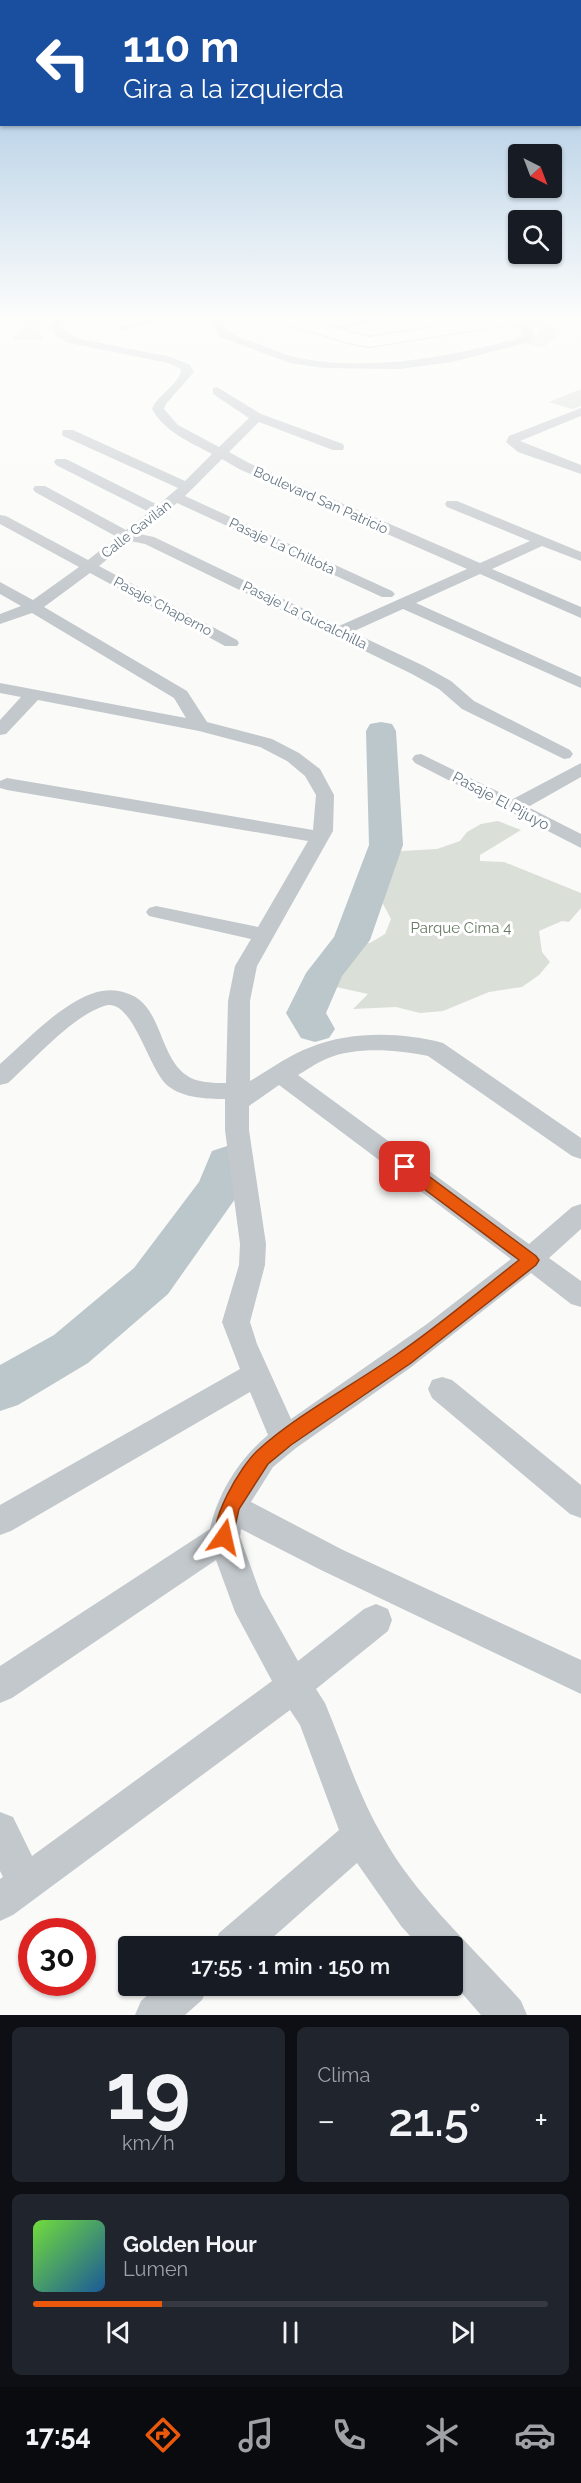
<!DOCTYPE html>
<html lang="es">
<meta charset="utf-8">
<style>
:root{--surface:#171b24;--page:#20242c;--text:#f1f3f6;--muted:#9ea1a6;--line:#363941;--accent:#ea580c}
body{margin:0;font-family:Raleway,sans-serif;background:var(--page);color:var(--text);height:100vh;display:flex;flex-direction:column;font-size:22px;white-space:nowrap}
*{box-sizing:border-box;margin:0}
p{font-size:20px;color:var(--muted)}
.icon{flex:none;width:33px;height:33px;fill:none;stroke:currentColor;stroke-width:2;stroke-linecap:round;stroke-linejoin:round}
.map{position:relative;height:2015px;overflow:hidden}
.drawer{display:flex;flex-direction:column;gap:12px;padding:12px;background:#0d0f14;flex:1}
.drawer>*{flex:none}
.hud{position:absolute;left:0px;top:0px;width:582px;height:126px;box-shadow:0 2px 4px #0004;background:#1a4fa0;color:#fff;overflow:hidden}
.needle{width:39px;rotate:138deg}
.fabs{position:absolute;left:508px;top:144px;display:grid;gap:12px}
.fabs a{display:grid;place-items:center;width:54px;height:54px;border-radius:6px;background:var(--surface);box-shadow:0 2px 4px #0004;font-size:30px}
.speed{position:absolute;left:18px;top:1918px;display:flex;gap:12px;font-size:30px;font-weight:700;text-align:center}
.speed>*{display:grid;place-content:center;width:78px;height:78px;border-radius:50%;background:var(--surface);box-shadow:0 2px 4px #0004;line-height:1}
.speed .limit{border:9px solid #d22;background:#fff;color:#111}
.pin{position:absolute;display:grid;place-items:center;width:51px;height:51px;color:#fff;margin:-26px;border-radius:12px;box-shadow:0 3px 9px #0006}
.me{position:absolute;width:66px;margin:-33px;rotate:11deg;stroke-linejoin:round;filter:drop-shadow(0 0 4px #0008)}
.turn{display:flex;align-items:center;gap:21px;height:126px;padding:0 24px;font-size:27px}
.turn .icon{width:78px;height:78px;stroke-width:2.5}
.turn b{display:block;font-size:42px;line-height:51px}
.big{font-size:45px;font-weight:600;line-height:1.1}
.drawer .card{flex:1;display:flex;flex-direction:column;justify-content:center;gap:9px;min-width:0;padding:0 21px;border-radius:9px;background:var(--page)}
.drawer .dial{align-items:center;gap:0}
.dial b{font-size:78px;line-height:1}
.song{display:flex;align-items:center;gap:18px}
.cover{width:72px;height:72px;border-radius:9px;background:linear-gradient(135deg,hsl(100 70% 55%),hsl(210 70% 35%))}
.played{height:6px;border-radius:3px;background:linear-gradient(90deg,var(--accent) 25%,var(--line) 25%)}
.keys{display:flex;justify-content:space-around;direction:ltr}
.heat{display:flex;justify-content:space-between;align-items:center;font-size:33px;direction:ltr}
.drawer .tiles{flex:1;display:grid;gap:12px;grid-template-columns:1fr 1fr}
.card:last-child{grid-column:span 2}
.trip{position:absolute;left:118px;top:1936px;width:345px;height:60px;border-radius:6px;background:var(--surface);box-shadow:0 2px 4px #0004;font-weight:600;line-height:60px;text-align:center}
.menu{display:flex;height:96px;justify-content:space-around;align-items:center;background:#090b0e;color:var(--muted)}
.menu .icon{width:42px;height:42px}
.menu .selected{color:var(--accent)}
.menu b{font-size:27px;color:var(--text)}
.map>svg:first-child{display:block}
</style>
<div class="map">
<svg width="581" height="2015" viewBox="0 0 581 2015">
<rect width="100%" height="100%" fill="#fafaf8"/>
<g fill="#dadfd7">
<path d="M14,318L38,320L39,331L44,340H12L24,325Z"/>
<path d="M535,318H549L557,330L555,337L542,348L521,342L539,333L538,328L525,320Z"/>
<path d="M581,389V406L572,409L549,402Z"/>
<path d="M498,821L521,830L480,855V861L504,862L581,893V908L569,922L562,921L539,931L542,952L550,962L539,975L522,987L489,992L443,1011L420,1013L396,1007L353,1009L368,994L318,983L333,962L344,965L351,940L370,943L385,934L391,919L382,902L386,877L401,851L437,849L460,841L467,832L481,824Z"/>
</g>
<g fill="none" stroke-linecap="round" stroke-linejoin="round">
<g fill="#bbc7cb" fill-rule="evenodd">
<path d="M381,722L392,724L396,731L403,845L370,940L342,976L326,1013L335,1029L329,1038L315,1042L301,1038L286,1013L306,973L334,937L369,845L366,731L370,724Z"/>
<path d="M227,1146L242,1151L249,1162L241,1187L235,1199L168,1294L88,1363L18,1405L0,1411V1365L54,1335L134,1268L199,1182L212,1151Z"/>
</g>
<defs>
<path id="secondary" d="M274,318H298L369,337L490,318H528L521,323L369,347L352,344L276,321Z"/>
</defs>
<use href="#secondary" stroke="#b3babf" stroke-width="2"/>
<g fill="#c3c8cc" fill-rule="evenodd">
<path d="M55,318H66L61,328L76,338L171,357L190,365L194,372L166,404L164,409L178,425L219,447L249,418L213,394V388L217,387L261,414L343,444L344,447L343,450H333L259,422L229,452L249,463L480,563L530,541L447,507L445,504L447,501H457L581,552V561L542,546L492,569L581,607V618L480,574L416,603L581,677V688L403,609L352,632L424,666L451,681L474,701L570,750L573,754L570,758L564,759L462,709L439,689L412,674L145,544L130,541L99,566L237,640L239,643L237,646H225L90,573L44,607L187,691L207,722L272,739L299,753L320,769L334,795L333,831L257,966L250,1001V1081C269,1070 289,1055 311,1047C351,1031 402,1032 443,1043L581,1138V1159L572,1156L428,1056C397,1050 357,1046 326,1059C316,1063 307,1070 298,1075L529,1244L572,1207L581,1204V1229L549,1258L581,1281V1307L571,1304L531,1273L410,1368L296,1448L273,1467L251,1502L343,1550L581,1660V1694L321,1570L241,1529L240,1537L261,1595L298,1661L364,1609L376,1604L388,1609L392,1620L388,1631L316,1689L325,1703C344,1748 358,1795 383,1837C416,1897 476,1950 521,2001L527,2015H481L453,1983V1947H420L401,1926L357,1863L262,1947H214L219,1933L339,1830L300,1725L290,1710L13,1915L0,1921V1879L3,1877L0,1871V1812L13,1817L32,1856L272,1681L235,1612L216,1560L12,1698L0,1703V1666L210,1529C218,1492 240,1458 268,1435L250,1392L11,1531L0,1535V1505L240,1369L222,1322L239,1265L240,1244L225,1130V1099C207,1099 183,1098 168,1086C148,1070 133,996 104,1006C70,1018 36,1058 8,1083L0,1085V1064C25,1042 49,1016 78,1000C93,992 109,987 126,993C162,1003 158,1055 186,1075C197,1083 213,1083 226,1083L228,1001L235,966L251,939L149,916L146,912L149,908L156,906L258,927L308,841L7,790L0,788V781L7,778L313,830L316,795L305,776L287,761L260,747L199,731L38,700L6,734L0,735V720L21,697L0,693V683L186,718L174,698L32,613L0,624V614L21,606L0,594V582L33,600L79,567L0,524V515L6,516L88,560L117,537L35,492L33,489L35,486H45L126,530L149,512L56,465L54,462L56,459H66L158,505L178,488L63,436L62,433L63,430H73L185,481L212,454C190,442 165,432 152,409C157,395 181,383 181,369L168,363L69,343L56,336L51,328ZM222,459L239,469L467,569L339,626L154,537L139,534L177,503L382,597H392L395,594L392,591L185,496ZM279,1085L511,1259L427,1324L291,1419L257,1344L250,1322L265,1265L266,1244L249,1130V1106Z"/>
<path d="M146,318H165L123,331L118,328Z"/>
<path d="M208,318H219C232,338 242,338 264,346C275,350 287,356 299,358C372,372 446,357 517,339L523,333L510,318H521L535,332L532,338L525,343L452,362L400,369L324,368L290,363L220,337Z"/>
<path d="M364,318H383L327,335L321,332Z"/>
<path d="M581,408V416L520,441L581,465V474L518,452L506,442L509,436Z"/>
<path d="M421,754L513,799L581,763V777L528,807L581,834V848L415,763L412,759L415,755Z"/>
<path d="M442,1377L452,1380L581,1485V1518L570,1514L432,1398L428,1389L432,1380Z"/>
<path d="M158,1986H208L202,2000L185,2015H135L141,2001Z"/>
</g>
<use href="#secondary" fill="#fff" fill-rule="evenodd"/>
</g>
<linearGradient id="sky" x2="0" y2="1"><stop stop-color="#96bcdc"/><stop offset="0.53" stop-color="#fdfdfc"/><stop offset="1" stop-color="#fdfdfc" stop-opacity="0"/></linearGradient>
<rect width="581" height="600" fill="url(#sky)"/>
<path fill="#ea580c" stroke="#983908" stroke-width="1.5" d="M405,1161L411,1163L536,1256L539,1260L536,1265L411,1363L291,1445L268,1464L239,1509L231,1544L224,1546L217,1544C207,1522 241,1466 257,1451C295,1416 353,1385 396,1355C439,1326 478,1292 519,1260L400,1171L398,1167L400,1163Z"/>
<g text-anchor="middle" stroke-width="6" stroke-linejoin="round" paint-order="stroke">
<g font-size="14" fill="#657683" stroke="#fff">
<text transform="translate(321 500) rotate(24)" y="5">Boulevard San Patricio</text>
<text transform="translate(136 529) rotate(-38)" y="5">Calle Gavilán</text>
<text transform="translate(282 546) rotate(25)" y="5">Pasaje La Chiltota</text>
<text transform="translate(163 606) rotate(28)" y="5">Pasaje Chaperno</text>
<text transform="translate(305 615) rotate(26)" y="5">Pasaje La Gucalchilla</text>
</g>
<g font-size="15" fill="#657683" stroke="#fff">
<text transform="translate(501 801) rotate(28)" y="5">Pasaje El Pijuyo</text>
</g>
<g font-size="15" fill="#687a64" stroke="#fff">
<text x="461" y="933">Parque Cima 4</text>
</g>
</g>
</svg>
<div class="fabs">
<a><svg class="needle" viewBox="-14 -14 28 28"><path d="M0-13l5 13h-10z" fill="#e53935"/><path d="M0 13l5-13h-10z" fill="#9ea1a6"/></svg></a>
<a><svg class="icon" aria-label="search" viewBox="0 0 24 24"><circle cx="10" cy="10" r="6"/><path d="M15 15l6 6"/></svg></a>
</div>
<div class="speed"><div class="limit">30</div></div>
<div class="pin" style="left:405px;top:1167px;background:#d93025"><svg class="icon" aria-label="arrive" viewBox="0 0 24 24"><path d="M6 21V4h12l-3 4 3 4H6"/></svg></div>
<svg class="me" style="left:224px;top:1537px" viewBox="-20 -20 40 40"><path d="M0-17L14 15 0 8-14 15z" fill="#ea580c" stroke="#fff" stroke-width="4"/></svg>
<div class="trip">17:55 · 1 min · 150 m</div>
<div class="hud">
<div class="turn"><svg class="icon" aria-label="left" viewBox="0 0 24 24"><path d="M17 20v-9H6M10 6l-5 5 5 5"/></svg><div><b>110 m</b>Gira a la izquierda</div></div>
</div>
</div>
<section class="drawer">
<div class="tiles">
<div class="card dial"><b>19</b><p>km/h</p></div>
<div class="card"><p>Clima</p>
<div class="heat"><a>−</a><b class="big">21.5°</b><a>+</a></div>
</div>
<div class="card">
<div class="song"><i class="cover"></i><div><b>Golden Hour</b><p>Lumen</p></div></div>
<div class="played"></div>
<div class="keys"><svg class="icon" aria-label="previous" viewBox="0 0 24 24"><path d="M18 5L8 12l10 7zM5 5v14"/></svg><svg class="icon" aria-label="pause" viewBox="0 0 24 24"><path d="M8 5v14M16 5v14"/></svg><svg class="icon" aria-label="next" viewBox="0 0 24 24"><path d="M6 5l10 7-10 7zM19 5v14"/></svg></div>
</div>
</div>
</section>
<nav class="menu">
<b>17:54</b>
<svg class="icon selected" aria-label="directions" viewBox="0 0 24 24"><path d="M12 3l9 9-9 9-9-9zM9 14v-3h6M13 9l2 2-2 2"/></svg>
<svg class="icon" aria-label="music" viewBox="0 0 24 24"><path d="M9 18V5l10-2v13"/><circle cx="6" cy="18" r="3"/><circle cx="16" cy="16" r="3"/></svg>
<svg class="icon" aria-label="phone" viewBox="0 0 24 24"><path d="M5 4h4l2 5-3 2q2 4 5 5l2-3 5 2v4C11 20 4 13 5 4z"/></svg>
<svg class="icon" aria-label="climate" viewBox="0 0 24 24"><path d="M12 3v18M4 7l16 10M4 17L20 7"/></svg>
<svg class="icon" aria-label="car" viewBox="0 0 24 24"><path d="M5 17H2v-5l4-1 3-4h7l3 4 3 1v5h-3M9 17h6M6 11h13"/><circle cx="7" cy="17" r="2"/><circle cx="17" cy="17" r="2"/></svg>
</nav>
